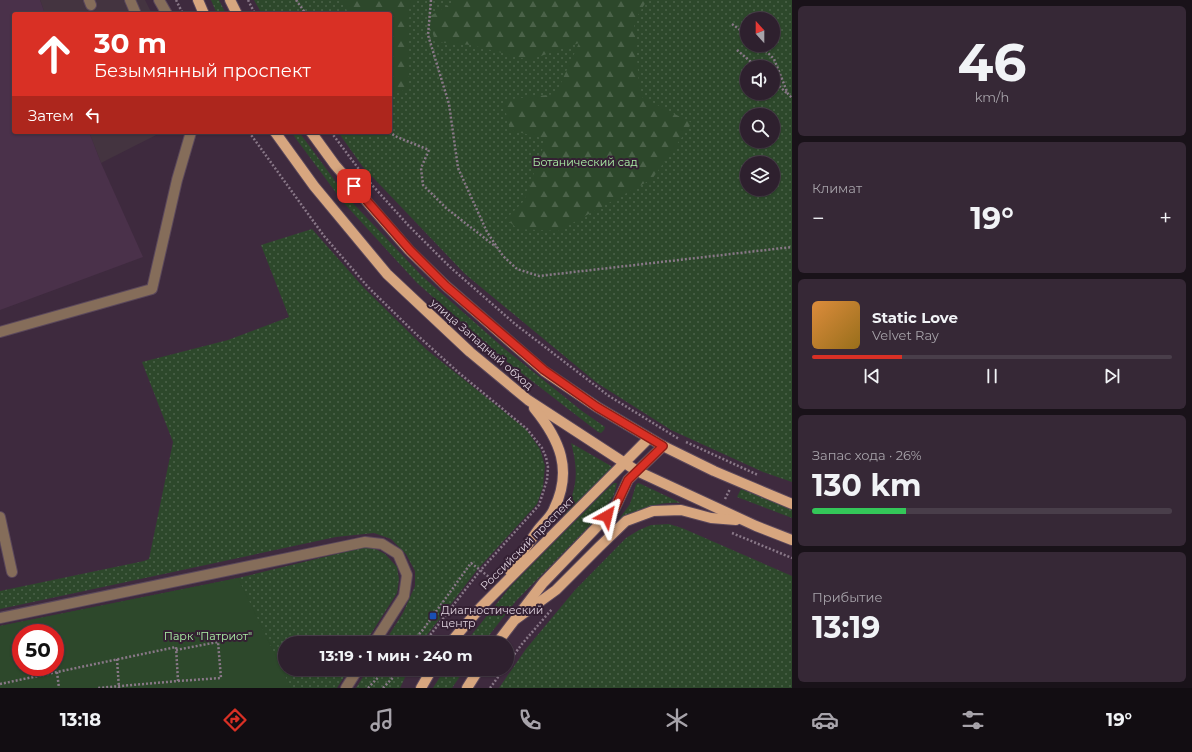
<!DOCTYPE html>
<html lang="ru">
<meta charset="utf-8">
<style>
:root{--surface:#2e202e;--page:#362836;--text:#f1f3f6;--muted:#a7a3aa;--line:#493e4a;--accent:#d93025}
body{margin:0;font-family:Montserrat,sans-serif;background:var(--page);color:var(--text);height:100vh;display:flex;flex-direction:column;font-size:15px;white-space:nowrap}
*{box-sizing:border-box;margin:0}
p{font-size:13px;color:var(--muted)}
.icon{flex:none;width:22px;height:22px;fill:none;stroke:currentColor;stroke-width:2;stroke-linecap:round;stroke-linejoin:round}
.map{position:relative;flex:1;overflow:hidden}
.sheet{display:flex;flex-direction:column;gap:6px;padding:6px;background:#191219;width:400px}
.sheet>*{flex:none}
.banner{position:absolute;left:12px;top:12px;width:380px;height:122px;border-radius:4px;box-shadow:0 1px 3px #0004,0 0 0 1px var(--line);background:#d93025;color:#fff;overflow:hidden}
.needle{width:26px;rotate:339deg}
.buttons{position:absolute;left:740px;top:12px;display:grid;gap:8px}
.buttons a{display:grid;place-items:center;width:40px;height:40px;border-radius:50%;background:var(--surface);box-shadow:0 1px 3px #0004,0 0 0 1px var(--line);font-size:20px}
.speed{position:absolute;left:12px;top:624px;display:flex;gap:8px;font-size:20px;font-weight:700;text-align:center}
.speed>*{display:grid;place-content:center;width:52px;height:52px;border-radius:50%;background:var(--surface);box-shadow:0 1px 3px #0004,0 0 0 1px var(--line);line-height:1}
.speed .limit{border:6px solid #d22;background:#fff;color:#111}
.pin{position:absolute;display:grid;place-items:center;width:34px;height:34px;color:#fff;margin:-17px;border-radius:8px;box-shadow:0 2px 6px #0006}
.me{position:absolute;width:44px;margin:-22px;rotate:37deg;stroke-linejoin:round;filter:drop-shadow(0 0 3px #0008)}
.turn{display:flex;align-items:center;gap:14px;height:84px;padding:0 16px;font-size:18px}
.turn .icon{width:52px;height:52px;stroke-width:2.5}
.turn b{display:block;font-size:28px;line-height:34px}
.then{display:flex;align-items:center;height:38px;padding:0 16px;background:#0003;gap:8px;font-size:15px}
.big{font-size:30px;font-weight:700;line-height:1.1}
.sheet .card{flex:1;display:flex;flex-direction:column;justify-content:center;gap:6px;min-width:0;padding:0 14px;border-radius:6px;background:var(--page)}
.sheet .dial{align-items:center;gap:0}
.dial b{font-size:52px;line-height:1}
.song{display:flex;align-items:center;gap:12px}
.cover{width:48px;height:48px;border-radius:6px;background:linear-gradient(135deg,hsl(30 70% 55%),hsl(40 70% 35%))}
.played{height:4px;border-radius:2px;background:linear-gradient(90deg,var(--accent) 25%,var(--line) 25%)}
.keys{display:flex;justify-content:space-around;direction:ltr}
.heat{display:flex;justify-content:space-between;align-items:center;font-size:22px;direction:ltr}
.charge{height:6px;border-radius:3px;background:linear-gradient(90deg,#34c759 26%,var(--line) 0)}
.trip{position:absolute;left:278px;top:636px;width:236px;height:40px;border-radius:20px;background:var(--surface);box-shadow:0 1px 3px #0004,0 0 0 1px var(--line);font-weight:700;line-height:40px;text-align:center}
.tabs{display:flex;height:64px;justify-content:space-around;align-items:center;background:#120d12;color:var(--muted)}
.tabs .icon{width:28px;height:28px}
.tabs .current{color:var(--accent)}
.tabs b{font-size:18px;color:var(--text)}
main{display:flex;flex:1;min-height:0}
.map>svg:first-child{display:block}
</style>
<main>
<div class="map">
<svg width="792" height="688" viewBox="0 0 792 688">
<defs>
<pattern id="grass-dots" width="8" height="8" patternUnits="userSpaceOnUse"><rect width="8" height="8" fill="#2d482b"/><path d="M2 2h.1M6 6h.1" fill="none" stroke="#4b6249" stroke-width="1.8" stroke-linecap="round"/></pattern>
<pattern id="forest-firs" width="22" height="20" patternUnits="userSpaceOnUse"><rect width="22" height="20" fill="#2d482b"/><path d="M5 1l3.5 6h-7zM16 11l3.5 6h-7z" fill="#4b6249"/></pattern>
</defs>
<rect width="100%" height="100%" fill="#3e2a3e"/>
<g fill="#443440">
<path d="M40,0H145L152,14H45Z"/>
<path d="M89,132H162L101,163Z"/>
</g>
<path fill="#4a314a" d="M0,0H40L45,14H14V132H89L101,163L143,257L0,310Z"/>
<g fill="url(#grass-dots)" fill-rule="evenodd">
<path d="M211,0H219L226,14H217Z"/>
<path d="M254,0H792V482L763,472L671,430L597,383L465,274L363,167L338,132H390V14H262ZM747,19H773V45H747ZM747,67H773V93H747ZM747,115H773V141H747ZM747,163H773V189H747Z"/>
<path d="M291,132H299L347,197L422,276L506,350L582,411L605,427L604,430L601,433L598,432L501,357L417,283L343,202Z"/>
<path d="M312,229L364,288L427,350L526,429L540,449L545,466L543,487L537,504L477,570L421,643H384L403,613L415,586V571L406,554L391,539L374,533L336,537L0,609V591L144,561L149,559L173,442L142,362L228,340L289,317L261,245Z"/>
<path d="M571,443L611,466L613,469L561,521C576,491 580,476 571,443Z"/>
<path d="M614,483H617L614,495L602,513L516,601L483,643H465L510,587L602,494Z"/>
<path d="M638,483L641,484L681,503C657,501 638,510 617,522L630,504L636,485Z"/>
<path d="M741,489L792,509V518L737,497Z"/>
<path d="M669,524L682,528L792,576V688H499L526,649L575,590L626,538L639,530L651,525Z"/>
<path d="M370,546L385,554L397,567L399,579L397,593L365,643H285V669H349L337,688H275L55,633H21L0,626L238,578Z"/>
<path d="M368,669H409L400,688H356Z"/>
<path d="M445,669H465L452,688H433Z"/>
</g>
<g fill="url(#forest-firs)">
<path d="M343,0H412L407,14L409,88L393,95L390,92V14H348Z"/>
<path d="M456,0H647L634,22L640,96L692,123L652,179L558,231L518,229L506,219L524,201L546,139L510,130L503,100L556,94L579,43L529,60L471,45L435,42L429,17Z"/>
</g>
<path fill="#2d482b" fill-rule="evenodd" d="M238,578L291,688H0V626ZM21,633H55V667H21Z"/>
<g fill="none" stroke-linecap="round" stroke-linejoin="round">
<defs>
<g id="minor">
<path d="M89,0L91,5"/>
<path d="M130,0L136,14"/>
<path d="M159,0L167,14"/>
<path d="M0,332L152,289L177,180L191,132"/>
<path d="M0,517L12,572"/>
<path d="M0,618L365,542L382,544L398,554L407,575L404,596L374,643"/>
<path d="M346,688L358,669"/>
</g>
<g id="major">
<path d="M198,0L204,14"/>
<path d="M230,0L237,14"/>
<path d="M275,132L314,186L387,274L470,352L528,400L637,471L756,526L792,540"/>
<path d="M311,132L335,165L409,250L446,286L544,371L597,407L663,446L714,471L792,504"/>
<path d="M510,571C519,557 528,544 538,530C543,523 551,517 554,509C573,470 560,440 534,408"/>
<path d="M516,619L556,590L599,547L626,521L653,511L681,510L711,518L736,520"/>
<path d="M450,643L481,607L649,438"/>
<path d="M497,643L543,583L615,508L628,480L663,446"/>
<path d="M421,688L432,669"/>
<path d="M467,688L479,669"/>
</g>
</defs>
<use href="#minor" stroke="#5b485b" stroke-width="12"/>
<use href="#major" stroke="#5b485b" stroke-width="12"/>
<g stroke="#897888" stroke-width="2.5" stroke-dasharray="2 2" stroke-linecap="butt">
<path d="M176,0L183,14"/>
<path d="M248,0L255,14"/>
<path d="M296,0L306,14"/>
<path d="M431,0L428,35L449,104L458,168L487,232L503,256L517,269L539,276L792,247"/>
<path d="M732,24L747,35"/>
<path d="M760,45L774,59L788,94L792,98"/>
<path d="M737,50L757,67"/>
<path d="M773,81L788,94"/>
<path d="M249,132L324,236L368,287L416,334L459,373L527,429L542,448L546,457L548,467L547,480L539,505L479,572L424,643"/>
<path d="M331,132L364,176L408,225L450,267L515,324L609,396L679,439"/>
<path d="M389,132L397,137L429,150L421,168L423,185L446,208L496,247"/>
<path d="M686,442L758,475"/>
<path d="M725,499L730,489"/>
<path d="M732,533L792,558"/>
<path d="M411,643L422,631L471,563L493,580"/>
<path d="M176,650L218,642L221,678L178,681"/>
<path d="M117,659L119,688"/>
<path d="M507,664L522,644L552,609"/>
<path d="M57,672L59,688"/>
<path d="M0,684L176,647L178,681L98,688"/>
<path d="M368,688L386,669"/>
<path d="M383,688L401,669"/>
<path d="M490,688L504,669"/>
</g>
<use href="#minor" stroke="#856d5a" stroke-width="10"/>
<use href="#major" stroke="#d7a67f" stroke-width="10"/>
</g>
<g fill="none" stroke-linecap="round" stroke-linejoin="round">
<defs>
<path id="route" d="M354,186L410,250L446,286L544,370L597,407L663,446L628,480L615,508L607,516"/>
</defs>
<use href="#route" stroke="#8d1f18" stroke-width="10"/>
<use href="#route" stroke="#d93025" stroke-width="7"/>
</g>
<rect fill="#1a4fb4" stroke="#342033" stroke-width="1.5" x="429" y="612" width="8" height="8" rx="2"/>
<g text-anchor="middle" stroke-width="4" stroke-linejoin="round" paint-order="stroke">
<g font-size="11" fill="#adf2a8" stroke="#342033">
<text x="585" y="166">Ботанический сад</text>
<text x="208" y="640">Парк "Патриот"</text>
</g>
<g font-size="11" fill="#dfd2de" stroke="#342033">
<text transform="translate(482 344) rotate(41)" y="4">улица Западный обход</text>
<text transform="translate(527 543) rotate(-45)" y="4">Российский проспект</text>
</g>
<g font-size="11" fill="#dfd2de" stroke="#342033" text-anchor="start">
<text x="441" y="614">Диагностический<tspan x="441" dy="13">центр</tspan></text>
</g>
</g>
</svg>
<div class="buttons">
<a><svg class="needle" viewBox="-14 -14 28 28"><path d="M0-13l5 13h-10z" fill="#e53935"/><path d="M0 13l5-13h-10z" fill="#a7a3aa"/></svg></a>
<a><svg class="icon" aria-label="sound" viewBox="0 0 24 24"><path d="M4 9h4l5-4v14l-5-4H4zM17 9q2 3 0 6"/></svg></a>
<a><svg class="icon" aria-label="search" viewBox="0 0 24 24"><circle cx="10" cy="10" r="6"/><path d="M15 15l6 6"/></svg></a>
<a><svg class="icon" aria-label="layers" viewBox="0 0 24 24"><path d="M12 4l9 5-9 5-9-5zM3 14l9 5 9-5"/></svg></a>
</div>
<div class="speed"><div class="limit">50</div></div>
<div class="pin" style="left:354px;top:186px;background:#d93025"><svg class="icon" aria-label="arrive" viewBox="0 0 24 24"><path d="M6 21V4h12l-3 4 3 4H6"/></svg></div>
<svg class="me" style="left:607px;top:516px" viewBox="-20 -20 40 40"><path d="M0-17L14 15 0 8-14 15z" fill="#d93025" stroke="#fff" stroke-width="4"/></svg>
<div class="trip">13:19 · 1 мин · 240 m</div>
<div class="banner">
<div class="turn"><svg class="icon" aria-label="ahead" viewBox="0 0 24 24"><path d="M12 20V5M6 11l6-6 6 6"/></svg><div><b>30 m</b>Безымянный проспект</div></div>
<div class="then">Затем<svg class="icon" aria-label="left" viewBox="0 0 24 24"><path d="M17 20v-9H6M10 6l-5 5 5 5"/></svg></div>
</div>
</div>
<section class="sheet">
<div class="card dial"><b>46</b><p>km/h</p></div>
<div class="card"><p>Климат</p>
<div class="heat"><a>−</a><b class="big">19°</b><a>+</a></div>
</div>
<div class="card">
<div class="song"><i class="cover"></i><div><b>Static Love</b><p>Velvet Ray</p></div></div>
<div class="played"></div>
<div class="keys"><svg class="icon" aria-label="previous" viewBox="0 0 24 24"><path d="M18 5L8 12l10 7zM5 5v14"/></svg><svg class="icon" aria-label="pause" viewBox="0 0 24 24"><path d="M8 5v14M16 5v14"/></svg><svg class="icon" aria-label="next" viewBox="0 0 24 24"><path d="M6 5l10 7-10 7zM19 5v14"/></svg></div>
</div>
<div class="card"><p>Запас хода · 26%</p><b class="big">130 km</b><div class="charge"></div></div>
<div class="card"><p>Прибытие</p><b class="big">13:19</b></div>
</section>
</main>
<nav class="tabs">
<b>13:18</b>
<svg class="icon current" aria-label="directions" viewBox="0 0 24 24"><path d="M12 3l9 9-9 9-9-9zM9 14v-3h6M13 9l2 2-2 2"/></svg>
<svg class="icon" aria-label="music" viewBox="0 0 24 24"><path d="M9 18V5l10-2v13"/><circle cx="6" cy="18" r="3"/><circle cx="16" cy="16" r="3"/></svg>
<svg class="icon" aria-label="phone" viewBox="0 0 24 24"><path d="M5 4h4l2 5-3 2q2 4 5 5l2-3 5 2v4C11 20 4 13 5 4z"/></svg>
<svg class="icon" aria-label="climate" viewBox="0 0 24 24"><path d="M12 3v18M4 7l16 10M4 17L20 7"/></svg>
<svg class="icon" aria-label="car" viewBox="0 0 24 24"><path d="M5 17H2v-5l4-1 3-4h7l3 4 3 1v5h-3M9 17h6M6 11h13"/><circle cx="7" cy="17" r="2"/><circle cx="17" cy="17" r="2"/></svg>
<svg class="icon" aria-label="filters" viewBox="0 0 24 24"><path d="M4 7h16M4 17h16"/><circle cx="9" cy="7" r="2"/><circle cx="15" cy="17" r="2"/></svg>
<b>19°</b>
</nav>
